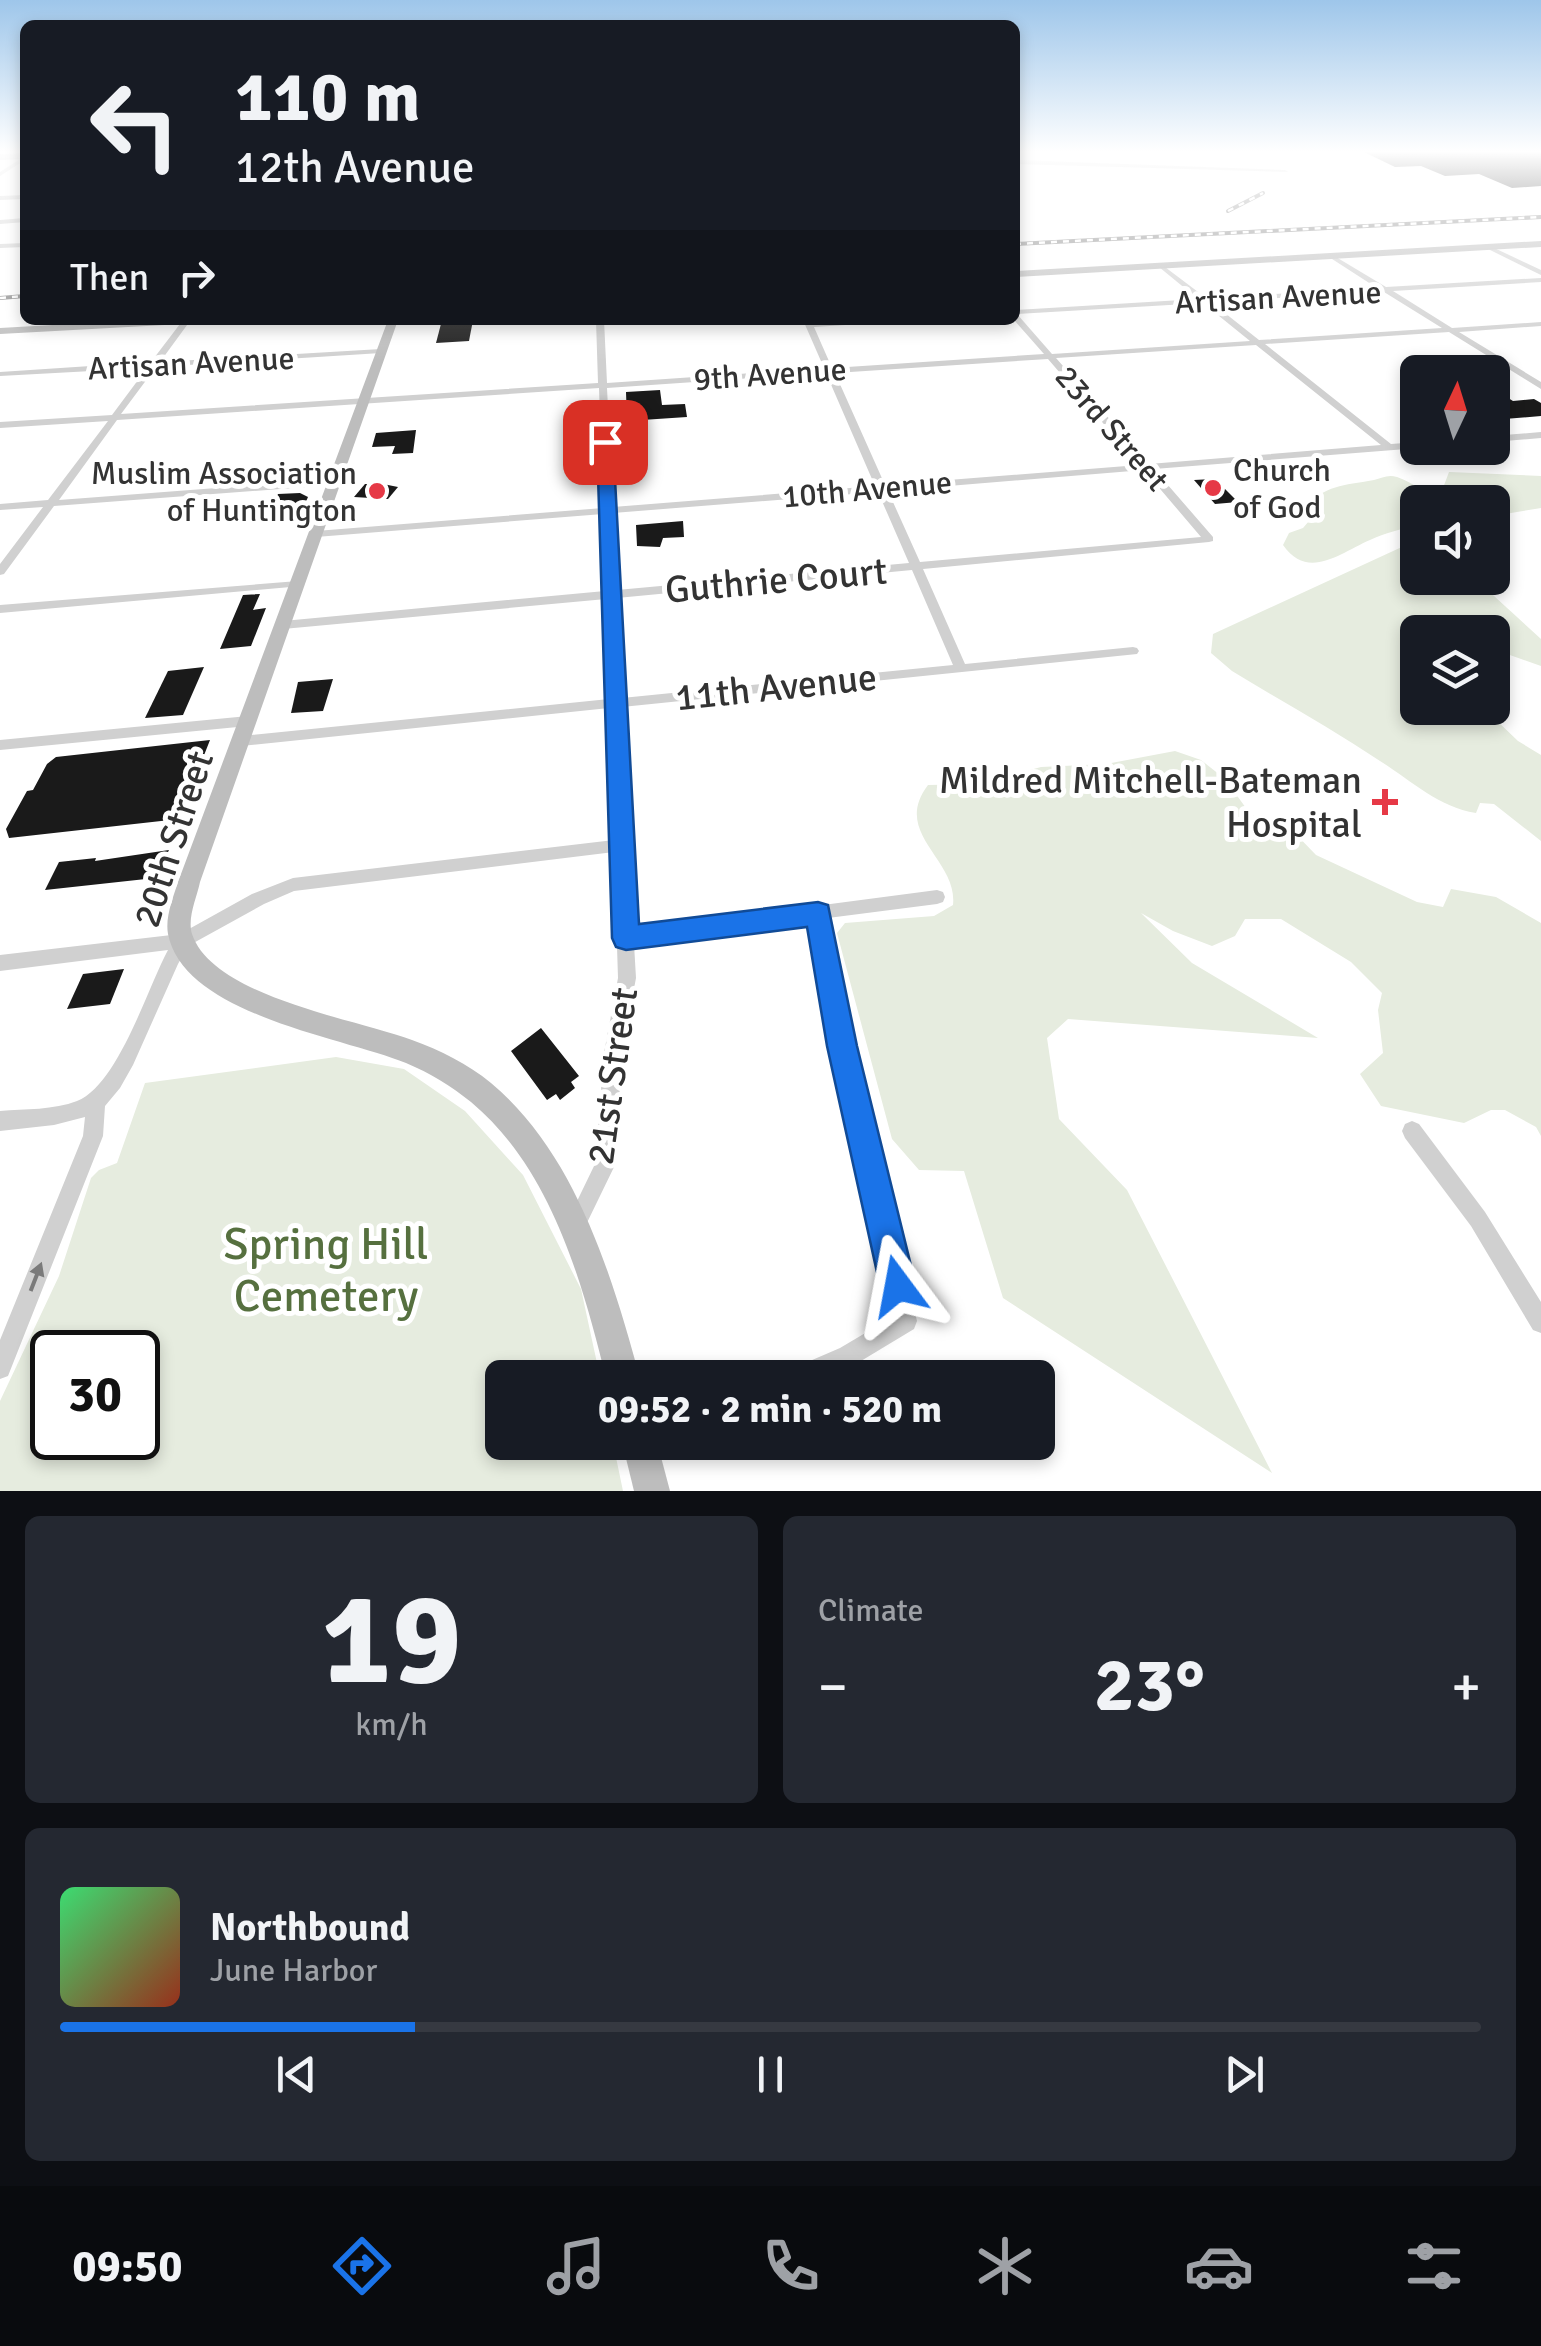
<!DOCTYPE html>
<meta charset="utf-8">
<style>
:root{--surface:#171b24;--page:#242831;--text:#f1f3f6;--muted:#9ea1a6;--line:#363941;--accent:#1a73e8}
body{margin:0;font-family:Signika,sans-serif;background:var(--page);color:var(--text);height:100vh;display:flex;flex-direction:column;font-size:38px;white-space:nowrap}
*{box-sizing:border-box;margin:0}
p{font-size:32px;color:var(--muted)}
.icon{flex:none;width:55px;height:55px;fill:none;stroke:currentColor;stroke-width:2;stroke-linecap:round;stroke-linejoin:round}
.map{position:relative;height:1491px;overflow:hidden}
.drawer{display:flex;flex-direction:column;gap:25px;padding:25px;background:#0d0f14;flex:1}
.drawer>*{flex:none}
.guide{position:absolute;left:20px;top:20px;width:1000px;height:305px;border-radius:15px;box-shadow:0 5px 15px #0003;background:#171b24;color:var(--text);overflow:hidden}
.needle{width:65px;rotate:4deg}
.fabs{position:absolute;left:1400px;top:355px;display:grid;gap:20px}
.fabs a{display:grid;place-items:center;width:110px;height:110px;border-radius:15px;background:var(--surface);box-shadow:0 5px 15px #0003;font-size:50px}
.speed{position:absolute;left:30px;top:1330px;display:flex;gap:20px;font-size:50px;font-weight:700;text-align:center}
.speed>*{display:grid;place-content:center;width:130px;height:130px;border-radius:50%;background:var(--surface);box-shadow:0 5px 15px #0003;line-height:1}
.speed .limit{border:5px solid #111;border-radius:15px;background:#fff;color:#111}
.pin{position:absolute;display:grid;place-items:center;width:85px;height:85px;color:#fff;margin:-42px;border-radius:20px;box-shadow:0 5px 15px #0006}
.me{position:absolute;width:110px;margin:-55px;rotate:347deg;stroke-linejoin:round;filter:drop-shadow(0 0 8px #0008)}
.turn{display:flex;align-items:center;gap:35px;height:210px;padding:0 50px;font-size:45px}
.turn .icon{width:130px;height:130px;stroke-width:2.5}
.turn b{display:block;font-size:70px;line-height:85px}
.then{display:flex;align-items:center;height:95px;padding:0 50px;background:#0003;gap:20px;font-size:38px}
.big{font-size:75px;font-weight:700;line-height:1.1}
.drawer .card{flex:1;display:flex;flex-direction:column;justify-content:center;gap:15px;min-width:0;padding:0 35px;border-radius:15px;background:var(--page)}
.drawer .dial{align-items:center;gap:0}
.dial b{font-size:130px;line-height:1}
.song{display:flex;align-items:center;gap:30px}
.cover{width:120px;height:120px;border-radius:15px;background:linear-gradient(135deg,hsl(140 70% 55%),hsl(10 70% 35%))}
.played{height:10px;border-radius:5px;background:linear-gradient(90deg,var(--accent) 25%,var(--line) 25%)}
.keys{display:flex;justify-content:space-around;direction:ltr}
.heat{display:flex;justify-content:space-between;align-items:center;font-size:55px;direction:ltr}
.drawer .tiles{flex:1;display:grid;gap:25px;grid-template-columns:1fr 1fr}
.card:last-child{grid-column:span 2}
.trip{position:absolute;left:485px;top:1360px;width:570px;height:100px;border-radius:15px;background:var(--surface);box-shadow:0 5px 15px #0003;font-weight:700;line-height:100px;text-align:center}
.tab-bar{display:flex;height:160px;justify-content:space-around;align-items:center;background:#090b0e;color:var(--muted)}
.tab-bar .icon{width:70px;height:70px}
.tab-bar .selected{color:var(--accent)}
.tab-bar b{font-size:45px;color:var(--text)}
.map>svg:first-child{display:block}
</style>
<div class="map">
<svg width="1541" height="1491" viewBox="0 0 1541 1491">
<rect width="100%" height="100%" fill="#fff"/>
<g fill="#e6ecdf" fill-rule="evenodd">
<path d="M1449,472L1541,476V508L1493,516L1492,502H1418L1417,525C1401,529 1385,533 1370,540C1340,553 1308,581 1283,545L1289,533L1303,528L1309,521L1302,509C1327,484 1342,486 1374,480C1382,478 1388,474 1397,477C1413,482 1422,493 1440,496Z"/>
<path d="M1417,540L1418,578H1485L1482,585L1541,639V666L1493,649L1492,632H1418V708H1492L1493,693L1499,706L1493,717L1518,741L1541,755V841L1494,804L1480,803L1476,813C1438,807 1412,781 1380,761C1332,729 1281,701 1232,671L1211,653L1213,634Z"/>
<path d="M1175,751L1201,760L1225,779L1251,815L1289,827L1316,855L1417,902L1443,907L1451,889L1496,897L1541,923V1136L1536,1127L1505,1110H1491L1464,1123L1381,1106L1360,1074L1383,1053L1378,1010L1382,993L1351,962L1281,919H1245L1235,936L1212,946L1173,931L1141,913L1192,963L1318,1038L1068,1019L1047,1038L1059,1119L1127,1190L1272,1473L1003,1298L964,1171L919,1170L892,1139L837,933L845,923L934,916L953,905C958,859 891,834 928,785L979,784L1041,767L1106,764Z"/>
<path d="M336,1057L404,1069L465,1111L523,1175L581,1289L600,1377L502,1378V1442L613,1443L623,1491H0V1401L59,1276L91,1178L99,1170L117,1163L145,1083ZM138,1352V1438H52V1352Z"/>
</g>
<g fill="#1a1a1a">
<path d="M1364,152H1541V186L1512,188L1479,174L1445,176L1421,166L1395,167Z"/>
<path d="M442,320H473L469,341L436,343Z"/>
<path d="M660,390L662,405L685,404L687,417L627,421L626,392Z"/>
<path d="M1505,396L1513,401L1534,399L1541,403V416L1492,420V397Z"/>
<path d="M416,430L413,453L392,454L395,446L372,447L376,433Z"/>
<path d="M1213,479L1218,482L1238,502L1215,504L1194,480Z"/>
<path d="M365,484H383L398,487L388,499L354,497Z"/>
<path d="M300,493L308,497L300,515L267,518L278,494Z"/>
<path d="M683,521L684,537L663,538L660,547L637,546L636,525Z"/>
<path d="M260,594L253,610L266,608L251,646L220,649L243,595Z"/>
<path d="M204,667L183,715L145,718L168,671Z"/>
<path d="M333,679L323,711L291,713L298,682Z"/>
<path d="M210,740L179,819L9,838L6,829L27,791L33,790L47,764L56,757Z"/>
<path d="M169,850L155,878L45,890L59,862L96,858L95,861Z"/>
<path d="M124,969L110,1004L67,1009L83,974Z"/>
<path d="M541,1028L579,1076L571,1082L575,1088L560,1100L556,1094L547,1100L511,1051Z"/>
</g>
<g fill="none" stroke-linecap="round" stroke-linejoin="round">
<g fill="#d0d0d0" fill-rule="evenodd">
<path d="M25,156V160L0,176V172Z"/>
<path d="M1015,160L1285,170L1288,172L1015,164Z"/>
<path d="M25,195V199L0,200V196Z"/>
<path d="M25,218V222L0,224V220Z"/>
<path d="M1490,246L1541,270V275L1488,249Z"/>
<path d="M1331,254L1386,287L1541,278V282L1393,291L1452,328L1541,322V326L1459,332L1541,382V389L1449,332L1265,344L1391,444L1418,442L1419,448L1154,469L1213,537V541L1209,542L923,569L965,664L1133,647L1137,648L1139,651L1137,654L622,707L633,930L937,890L943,892L945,897L943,902L937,904L828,918L851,1046L917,1321L914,1329L856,1364L825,1378H786L789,1370L840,1348L894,1316L833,1046L812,920L634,944L636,978L622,1053L615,1165L582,1233L575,1236L568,1233L565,1226L595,1164L604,1053L618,978L614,852L294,891L264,904L188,946L178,964L133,1065L120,1088L105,1106L103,1136L8,1376L0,1379V1340L83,1136L85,1117L54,1125L0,1131V1111C25,1109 54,1110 77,1101C118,1085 147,989 168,950L0,971V955L180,934L252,894L293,878L614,840L609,708L241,746L234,741L241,736L609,699L606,599L283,629L277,625L283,621L605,591L603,514L316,537L311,534L316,531L603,508L599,388L117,420L59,500L334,479L339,482L334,485L54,506L4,574L0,575V564L43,507L0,510V504L48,500L108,421L0,428V422L112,415L147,368L0,376V372L151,362L183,320L190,321L160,362L381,349L385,351L381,353L156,367L121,414L598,383L596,320H604L607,383L824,368L803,320H811L812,323L896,320L892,322L814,327L832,368L1044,354L1014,320L1015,310L1198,299L1159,267L1161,264L1206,298L1377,288L1329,257ZM1384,292L1442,328L1259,340L1211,302ZM1203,303L1250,341L1052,354L1017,314ZM1256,345L1381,445L1149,464L1056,358ZM1048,359L1139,465L885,485L835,373ZM826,373L875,486L613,507L607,388ZM1144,470L1201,537L920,562L888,491ZM878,492L909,563L617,590L613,513ZM912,570L953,665L622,698L617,598Z"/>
<path d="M1541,432V438L1492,442V436Z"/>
<path d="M298,581L302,582V586L0,613V605Z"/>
<path d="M248,716L255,721L248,726L0,750V740Z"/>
<path d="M1412,1121L1419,1124L1485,1212L1541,1302V1333L1533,1330L1471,1226L1405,1138L1402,1131L1405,1124Z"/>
</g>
<path fill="#d0d0d0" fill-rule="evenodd" d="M25,243V247L0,248V244Z"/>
<g fill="#bdbdbd" fill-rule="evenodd">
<path d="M1541,241V247L1015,277V271Z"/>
<path d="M140,320H206L201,323L0,334V328Z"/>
<path d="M388,320H398L200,882C197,897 187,918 192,934C213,997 356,1019 412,1040C440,1050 468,1064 491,1083C576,1154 612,1276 640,1378H606C582,1281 551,1169 471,1102C451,1086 430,1073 406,1063C342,1037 184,1015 168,934C165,917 173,898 178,882Z"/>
<path d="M622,1442H657L670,1491H634Z"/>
</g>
<path fill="#ababab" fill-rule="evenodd" d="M25,153V159L0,160V154Z"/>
<defs>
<g id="rail">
<path d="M1228,211L1263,193"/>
<path d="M1015,244L1541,217"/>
<path d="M0,298L25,296"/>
</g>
</defs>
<use href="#rail" stroke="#888" stroke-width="4"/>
<use href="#rail" stroke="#fff" stroke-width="2.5" stroke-dasharray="6" stroke-linecap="butt"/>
</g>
<defs><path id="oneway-solid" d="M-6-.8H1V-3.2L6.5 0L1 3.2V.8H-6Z" transform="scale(2.5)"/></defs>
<use fill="#7a7a7a" href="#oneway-solid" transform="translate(36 1277) rotate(-69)"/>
<linearGradient id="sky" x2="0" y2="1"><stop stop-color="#9ec6ea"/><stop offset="0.42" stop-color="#fff"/><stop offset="1" stop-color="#fff" stop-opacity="0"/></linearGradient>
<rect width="1541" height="361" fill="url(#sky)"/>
<path fill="#1a73e8" stroke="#114b97" stroke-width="2.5" d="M605,437L613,442L639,924L818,902L828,905L857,1046L916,1286L911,1299L898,1304L886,1299L880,1286L827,1046L807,927L626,950L616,947L612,938L597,442Z"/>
<g fill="#e63946" stroke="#fff" stroke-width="4">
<circle cx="1213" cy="488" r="10"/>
<circle cx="377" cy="491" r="10"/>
<path d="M1380 787h10v10h10v10h-10v10h-10v-10h-10v-10h10z"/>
</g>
<g text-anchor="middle" stroke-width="10" stroke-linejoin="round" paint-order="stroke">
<g font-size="32" fill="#333" stroke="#fff">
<text transform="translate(1278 297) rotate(-3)" y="11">Artisan Avenue</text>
<text transform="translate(191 363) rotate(-3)" y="11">Artisan Avenue</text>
<text transform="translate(770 374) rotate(-4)" y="11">9th Avenue</text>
<text transform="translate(1112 428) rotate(49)" y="11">23rd Street</text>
<text transform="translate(867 489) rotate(-5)" y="11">10th Avenue</text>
</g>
<g font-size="32" fill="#333" stroke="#fff" text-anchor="start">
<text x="1233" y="481">Church<tspan x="1233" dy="37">of God</tspan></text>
<text x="357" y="484" text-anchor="end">Muslim Association<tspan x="357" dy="37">of Huntington</tspan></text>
</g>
<g font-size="38" fill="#333" stroke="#fff">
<text transform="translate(776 580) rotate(-5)" y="13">Guthrie Court</text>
<text transform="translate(776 687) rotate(-6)" y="13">11th Avenue</text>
<text transform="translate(173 839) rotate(-72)" y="13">20th Street</text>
<text transform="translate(612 1076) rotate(-82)" y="13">21st Street</text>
</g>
<g font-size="38" fill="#333" stroke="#fff" text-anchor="end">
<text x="1362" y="793">Mildred Mitchell-Bateman<tspan x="1362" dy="44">Hospital</tspan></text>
</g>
<g font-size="45" fill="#56703f" stroke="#fff">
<text x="326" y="1259">Spring Hill<tspan x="326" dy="52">Cemetery</tspan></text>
</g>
</g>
</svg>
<div class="fabs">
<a><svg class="needle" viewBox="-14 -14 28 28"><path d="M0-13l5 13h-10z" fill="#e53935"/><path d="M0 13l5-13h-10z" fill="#9ea1a6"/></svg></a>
<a><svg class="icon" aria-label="sound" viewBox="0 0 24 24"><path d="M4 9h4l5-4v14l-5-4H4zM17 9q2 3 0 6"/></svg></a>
<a><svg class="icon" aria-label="layers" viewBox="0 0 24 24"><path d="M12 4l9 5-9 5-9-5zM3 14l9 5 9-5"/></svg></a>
</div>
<div class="speed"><div class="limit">30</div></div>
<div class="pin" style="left:605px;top:442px;background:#d93025"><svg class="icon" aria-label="arrive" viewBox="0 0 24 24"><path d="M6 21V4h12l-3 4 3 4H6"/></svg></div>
<svg class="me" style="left:898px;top:1286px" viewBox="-20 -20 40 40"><path d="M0-17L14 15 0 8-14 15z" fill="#1a73e8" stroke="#fff" stroke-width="4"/></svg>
<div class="trip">09:52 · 2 min · 520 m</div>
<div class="guide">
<div class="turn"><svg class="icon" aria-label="left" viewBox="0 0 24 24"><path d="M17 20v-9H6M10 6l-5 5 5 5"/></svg><div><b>110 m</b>12th Avenue</div></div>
<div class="then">Then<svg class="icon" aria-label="right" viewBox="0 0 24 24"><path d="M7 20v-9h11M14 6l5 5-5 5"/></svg></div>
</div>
</div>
<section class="drawer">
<div class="tiles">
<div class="card dial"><b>19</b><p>km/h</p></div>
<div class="card"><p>Climate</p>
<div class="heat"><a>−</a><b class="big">23°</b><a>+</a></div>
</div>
<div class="card">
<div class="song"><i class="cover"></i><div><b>Northbound</b><p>June Harbor</p></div></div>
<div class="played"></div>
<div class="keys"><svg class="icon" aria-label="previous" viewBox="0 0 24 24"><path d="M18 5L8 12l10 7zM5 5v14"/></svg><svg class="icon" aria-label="pause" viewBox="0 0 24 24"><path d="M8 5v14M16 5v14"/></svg><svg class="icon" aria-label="next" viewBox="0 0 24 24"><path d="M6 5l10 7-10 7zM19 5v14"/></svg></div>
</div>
</div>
</section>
<nav class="tab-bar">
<b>09:50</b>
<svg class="icon selected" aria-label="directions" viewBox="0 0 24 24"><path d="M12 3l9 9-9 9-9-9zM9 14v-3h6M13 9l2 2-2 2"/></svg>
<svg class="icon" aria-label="music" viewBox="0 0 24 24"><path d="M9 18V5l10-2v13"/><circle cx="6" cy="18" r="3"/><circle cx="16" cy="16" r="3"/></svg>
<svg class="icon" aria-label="phone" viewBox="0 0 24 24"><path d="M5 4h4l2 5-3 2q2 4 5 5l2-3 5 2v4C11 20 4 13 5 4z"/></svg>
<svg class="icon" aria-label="climate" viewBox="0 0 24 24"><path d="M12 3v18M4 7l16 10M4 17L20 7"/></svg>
<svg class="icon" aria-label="car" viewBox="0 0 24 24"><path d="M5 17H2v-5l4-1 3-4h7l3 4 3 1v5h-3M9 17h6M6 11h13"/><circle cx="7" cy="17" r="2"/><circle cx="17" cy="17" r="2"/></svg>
<svg class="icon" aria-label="filters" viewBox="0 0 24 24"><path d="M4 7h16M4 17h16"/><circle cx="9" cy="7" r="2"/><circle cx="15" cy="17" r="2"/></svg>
</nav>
